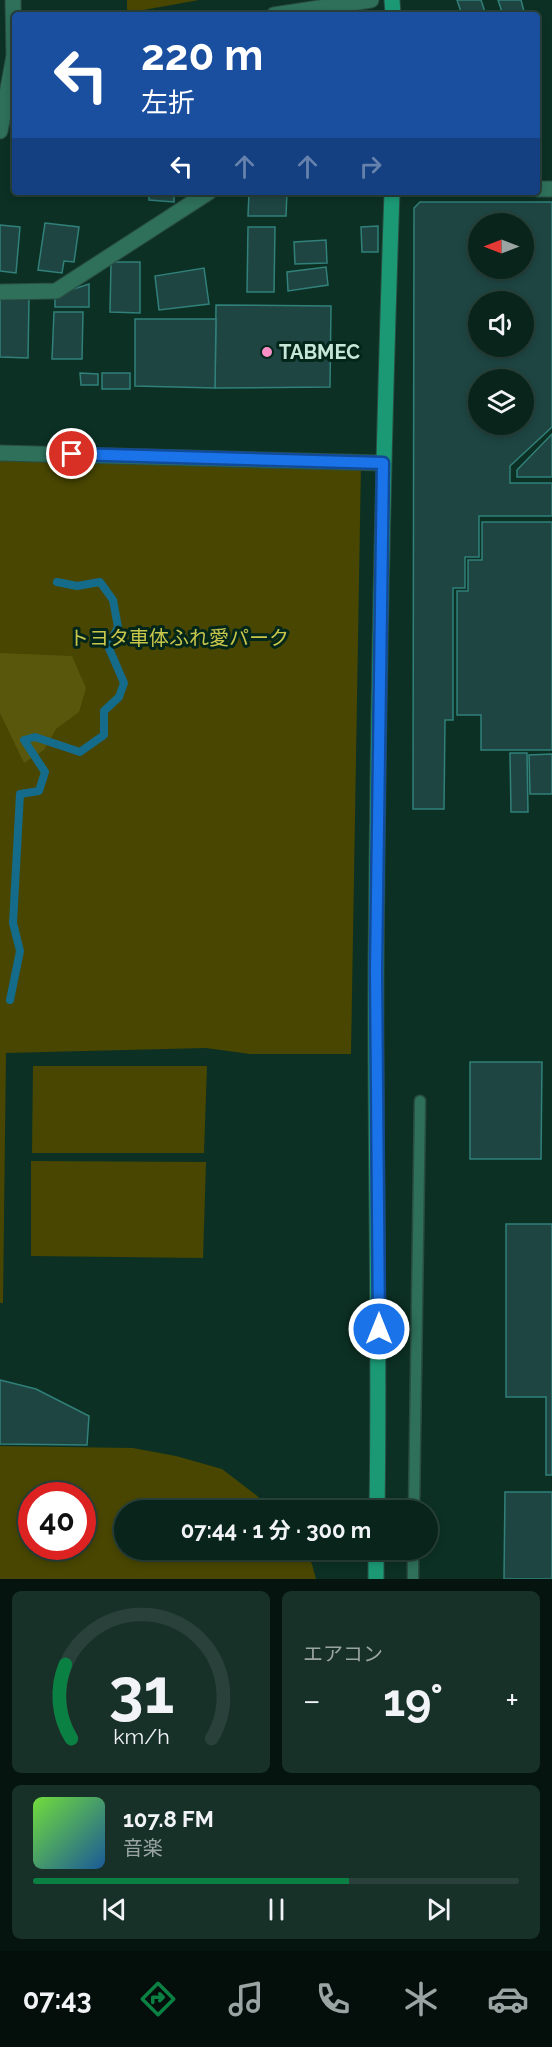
<!DOCTYPE html>
<html lang="ja">
<meta charset="utf-8">
<style>
:root{--surface:#09241b;--page:#173028;--text:#f1f3f6;--muted:#99a4a3;--line:#29413a;--accent:#0b8043}
body{margin:0;font-family:Raleway,"Noto Sans JP",sans-serif;background:var(--page);color:var(--text);height:100vh;display:flex;flex-direction:column;font-size:22px;white-space:nowrap}
*{box-sizing:border-box;margin:0}
p{font-size:20px;color:var(--muted)}
.icon{flex:none;width:33px;height:33px;fill:none;stroke:currentColor;stroke-width:2;stroke-linecap:round;stroke-linejoin:round}
.map{position:relative;height:1579px;overflow:hidden}
.panel{display:flex;flex-direction:column;gap:12px;padding:12px;background:#05140f;flex:1}
.panel>*{flex:none}
.guide{position:absolute;left:12px;top:12px;width:528px;height:183px;border-radius:6px;box-shadow:0 3px 9px #0003,0 0 0 2px var(--line);background:#1a4fa0;color:#fff;overflow:hidden}
.needle{width:39px;rotate:270deg}
.fabs{position:absolute;left:468px;top:213px;display:grid;gap:12px}
.fabs a{display:grid;place-items:center;width:66px;height:66px;border-radius:50%;background:var(--surface);box-shadow:0 3px 9px #0003,0 0 0 2px var(--line);font-size:30px}
.speed{position:absolute;left:18px;top:1482px;display:flex;gap:12px;font-size:30px;font-weight:700;text-align:center}
.speed>*{display:grid;place-content:center;width:78px;height:78px;border-radius:50%;background:var(--surface);box-shadow:0 3px 9px #0003,0 0 0 2px var(--line);line-height:1}
.speed .limit{border:9px solid #d22;background:#fff;color:#111}
.pin{position:absolute;display:grid;place-items:center;width:51px;height:51px;color:#fff;margin:-26px;border:3px solid #fff;border-radius:50%;box-shadow:0 2px 6px #0007}
.me{position:absolute;width:66px;margin:-33px;rotate:0deg;stroke-linejoin:round;filter:drop-shadow(0 0 4px #0008)}
.turn{display:flex;align-items:center;gap:21px;height:126px;padding:0 30px;font-size:27px}
.turn .icon{width:78px;height:78px;stroke-width:2.5}
.turn b{display:block;font-size:42px;line-height:51px}
.lanes{display:flex;align-items:center;height:57px;padding:0 30px;background:#0003;justify-content:center;gap:30px;direction:ltr}
.lanes .off{opacity:.35}
.big{font-size:45px;font-weight:700;line-height:1.1}
.panel .card{flex:1;display:flex;flex-direction:column;justify-content:center;gap:9px;min-width:0;padding:0 21px;border-radius:9px;background:var(--page)}
.panel .dial{align-items:center;gap:0}
.dial svg{height:156px;overflow:visible;fill:none;stroke:var(--line);stroke-width:7;stroke-linecap:round;text-anchor:middle}
.dial text{fill:var(--text);stroke:none}
.song{display:flex;align-items:center;gap:18px}
.cover{width:72px;height:72px;border-radius:9px;background:linear-gradient(135deg,hsl(100 70% 55%),hsl(210 70% 35%))}
.played{height:6px;border-radius:3px;background:linear-gradient(90deg,var(--accent) 65%,var(--line) 65%)}
.keys{display:flex;justify-content:space-around;direction:ltr}
.heat{display:flex;justify-content:space-between;align-items:center;font-size:33px;direction:ltr}
.panel .tiles{flex:1;display:grid;gap:12px;grid-template-columns:1fr 1fr}
.card:last-child{grid-column:span 2}
.trip{position:absolute;left:114px;top:1500px;width:324px;height:60px;border-radius:30px;background:var(--surface);box-shadow:0 3px 9px #0003,0 0 0 2px var(--line);font-weight:700;line-height:60px;text-align:center}
.menu{display:flex;height:96px;justify-content:space-around;align-items:center;background:#040e0b;color:var(--muted)}
.menu .icon{width:42px;height:42px}
.menu .active{color:var(--accent)}
.menu b{font-size:27px;color:var(--text)}
.map>svg:first-child{display:block}
</style>
<div class="map">
<svg width="552" height="1579" viewBox="0 0 552 1579">
<rect width="100%" height="100%" fill="#0c3024"/>
<g fill="#484600" fill-rule="evenodd">
<path d="M127,0H199L127,13Z"/>
<path d="M0,454L361,463L351,1054H250L206,1048L6,1053L3,1303H0Z"/>
<path d="M33,1066H207L204,1153H32Z"/>
<path d="M31,1161L206,1162L203,1258L31,1256Z"/>
<path d="M0,1446L133,1448L176,1456L222,1469L256,1495L273,1510H124V1550H303L312,1564L316,1579H0ZM32,1496H82V1546H32Z"/>
</g>
<path fill="#59570c" d="M0,653L72,656L86,688L79,712L56,729L44,750L24,763L0,713Z"/>
<g fill="none" stroke-linecap="round" stroke-linejoin="round">
<path stroke="#156b8a" stroke-width="8" d="M10,1000L20,951L13,923L20,794L39,791L45,772L24,740L35,737L80,752L104,735V711L119,697L124,683L108,646L118,627L113,600L100,582L77,586L57,582"/>
</g>
<g fill="#1e4542" stroke="#31807a" stroke-width="1.5" fill-rule="evenodd">
<path d="M457,0H481L486,15H462Z"/>
<path d="M498,0H521L525,15H503Z"/>
<path d="M149,192H174V202L149,200Z"/>
<path d="M249,192H287L286,216H248Z"/>
<path d="M420,202H552V427L510,466V483H552V516H479V557H465V588H453V720H445L444,809H413L414,208ZM478,224H524V268H478ZM478,302H524V346H478ZM478,380H524V424H478Z"/>
<path d="M45,223L79,227L74,262L64,261L62,273L38,270Z"/>
<path d="M0,225L20,227L16,273L0,271Z"/>
<path d="M378,226V252H362L361,227Z"/>
<path d="M248,227H275L274,292H247Z"/>
<path d="M326,240L327,263L295,264L294,242Z"/>
<path d="M111,262H140V313L110,312Z"/>
<path d="M326,267L328,285L288,291L287,272Z"/>
<path d="M204,268L209,304L159,310L155,276Z"/>
<path d="M89,284V307H55V295Z"/>
<path d="M0,299H29L28,358L0,357Z"/>
<path d="M216,305L331,306L330,387L215,388Z"/>
<path d="M54,312H83L82,359H52Z"/>
<path d="M135,319H216L215,388L135,386Z"/>
<path d="M80,373L98,374V385H81Z"/>
<rect x="102" y="373" width="28" height="16"/>
<path d="M552,434V477H517V470Z"/>
<path d="M482,522H552V750H481V715H457V591H468V560H482Z"/>
<path d="M510,753H527L528,812H511Z"/>
<path d="M552,754V794H530L529,755Z"/>
<path d="M470,1062H542L541,1159H470Z"/>
<path d="M506,1224H552V1475H546V1397H506Z"/>
<path d="M0,1380L36,1389L89,1416L87,1445L0,1444Z"/>
<path d="M505,1492H552V1579H504Z"/>
</g>
<g fill="none" stroke-linecap="round" stroke-linejoin="round">
<defs>
<g id="lane">
<path d="M414,1510L420,1101"/>
<path d="M413,1579V1550"/>
</g>
<g id="street">
<path d="M274,15L371,0"/>
<path d="M0,131L14,56L13,0"/>
<path d="M537,189H552"/>
<path d="M0,292L56,291L209,192"/>
<path d="M0,453L383,463"/>
</g>
<g id="secondary">
<path d="M392,0L393,15"/>
<path d="M377,1510C380,1329 375,1148 376,967C378,709 383,450 392,192"/>
<path d="M376,1579V1550"/>
</g>
</defs>
<use href="#lane" stroke="#2a4d41" stroke-width="13"/>
<use href="#street" stroke="#2a4d41" stroke-width="17"/>
<use href="#secondary" stroke="#2a4d41" stroke-width="17"/>
<use href="#lane" stroke="#2e705a" stroke-width="10"/>
<use href="#street" stroke="#2e705a" stroke-width="15"/>
<use href="#secondary" stroke="#1b9975" stroke-width="15"/>
</g>
<g fill="none" stroke-linecap="round" stroke-linejoin="round">
<defs>
<path id="route" d="M72,454L383,463L376,970L379,1329"/>
</defs>
<use href="#route" stroke="#114b97" stroke-width="15"/>
<use href="#route" stroke="#1a73e8" stroke-width="10"/>
</g>
<circle fill="#fa8fc8" stroke="#02261a" stroke-width="2" cx="267" cy="352" r="6"/>
<g text-anchor="middle" stroke-width="6" stroke-linejoin="round" paint-order="stroke">
<g font-size="20" font-weight="bold" fill="#c6e6d8" stroke="#02261a" text-anchor="start">
<text x="279" y="359">TABMEC</text>
</g>
<g font-size="20" fill="#c9c64c" stroke="#02261a">
<text x="179" y="645">トヨタ車体ふれ愛パーク</text>
</g>
</g>
</svg>
<div class="fabs">
<a><svg class="needle" viewBox="-14 -14 28 28"><path d="M0-13l5 13h-10z" fill="#e53935"/><path d="M0 13l5-13h-10z" fill="#99a4a3"/></svg></a>
<a><svg class="icon" aria-label="sound" viewBox="0 0 24 24"><path d="M4 9h4l5-4v14l-5-4H4zM17 9q2 3 0 6"/></svg></a>
<a><svg class="icon" aria-label="layers" viewBox="0 0 24 24"><path d="M12 4l9 5-9 5-9-5zM3 14l9 5 9-5"/></svg></a>
</div>
<div class="speed"><div class="limit">40</div></div>
<div class="pin" style="left:72px;top:454px;background:#d93025"><svg class="icon" aria-label="arrive" viewBox="0 0 24 24"><path d="M6 21V4h12l-3 4 3 4H6"/></svg></div>
<svg class="me" style="left:379px;top:1329px" viewBox="-20 -20 40 40"><circle r="17" fill="#1a73e8" stroke="#fff" stroke-width="3"/><path d="M0-11L8 9 0 5-8 9z" fill="#fff"/></svg>
<div class="trip">07:44 · 1 分 · 300 m</div>
<div class="guide">
<div class="turn"><svg class="icon" aria-label="left" viewBox="0 0 24 24"><path d="M17 20v-9H6M10 6l-5 5 5 5"/></svg><div><b>220 m</b>左折</div></div>
<div class="lanes"><svg class="icon" aria-label="left" viewBox="0 0 24 24"><path d="M17 20v-9H6M10 6l-5 5 5 5"/></svg><svg class="icon off" aria-label="ahead" viewBox="0 0 24 24"><path d="M12 20V5M6 11l6-6 6 6"/></svg><svg class="icon off" aria-label="ahead" viewBox="0 0 24 24"><path d="M12 20V5M6 11l6-6 6 6"/></svg><svg class="icon off" aria-label="right" viewBox="0 0 24 24"><path d="M7 20v-9h11M14 6l5 5-5 5"/></svg></div>
</div>
</div>
<section class="panel">
<div class="tiles">
<div class="card dial"><svg viewBox="0 0 100 80">
<path d="M14 69A42 42 0 1 1 86 69"/>
<path d="M14 69A42 42 0 0 1 11 31" stroke="#0b8043"/>
<text x="50" y="56" font-size="32" font-weight="700">31</text>
<text x="50" y="72" font-size="11">km/h</text>
</svg></div>
<div class="card"><p>エアコン</p>
<div class="heat"><a>−</a><b class="big">19°</b><a>+</a></div>
</div>
<div class="card">
<div class="song"><i class="cover"></i><div><b>107.8 FM</b><p>音楽</p></div></div>
<div class="played"></div>
<div class="keys"><svg class="icon" aria-label="previous" viewBox="0 0 24 24"><path d="M18 5L8 12l10 7zM5 5v14"/></svg><svg class="icon" aria-label="pause" viewBox="0 0 24 24"><path d="M8 5v14M16 5v14"/></svg><svg class="icon" aria-label="next" viewBox="0 0 24 24"><path d="M6 5l10 7-10 7zM19 5v14"/></svg></div>
</div>
</div>
</section>
<nav class="menu">
<b>07:43</b>
<svg class="icon active" aria-label="directions" viewBox="0 0 24 24"><path d="M12 3l9 9-9 9-9-9zM9 14v-3h6M13 9l2 2-2 2"/></svg>
<svg class="icon" aria-label="music" viewBox="0 0 24 24"><path d="M9 18V5l10-2v13"/><circle cx="6" cy="18" r="3"/><circle cx="16" cy="16" r="3"/></svg>
<svg class="icon" aria-label="phone" viewBox="0 0 24 24"><path d="M5 4h4l2 5-3 2q2 4 5 5l2-3 5 2v4C11 20 4 13 5 4z"/></svg>
<svg class="icon" aria-label="climate" viewBox="0 0 24 24"><path d="M12 3v18M4 7l16 10M4 17L20 7"/></svg>
<svg class="icon" aria-label="car" viewBox="0 0 24 24"><path d="M5 17H2v-5l4-1 3-4h7l3 4 3 1v5h-3M9 17h6M6 11h13"/><circle cx="7" cy="17" r="2"/><circle cx="17" cy="17" r="2"/></svg>
</nav>
